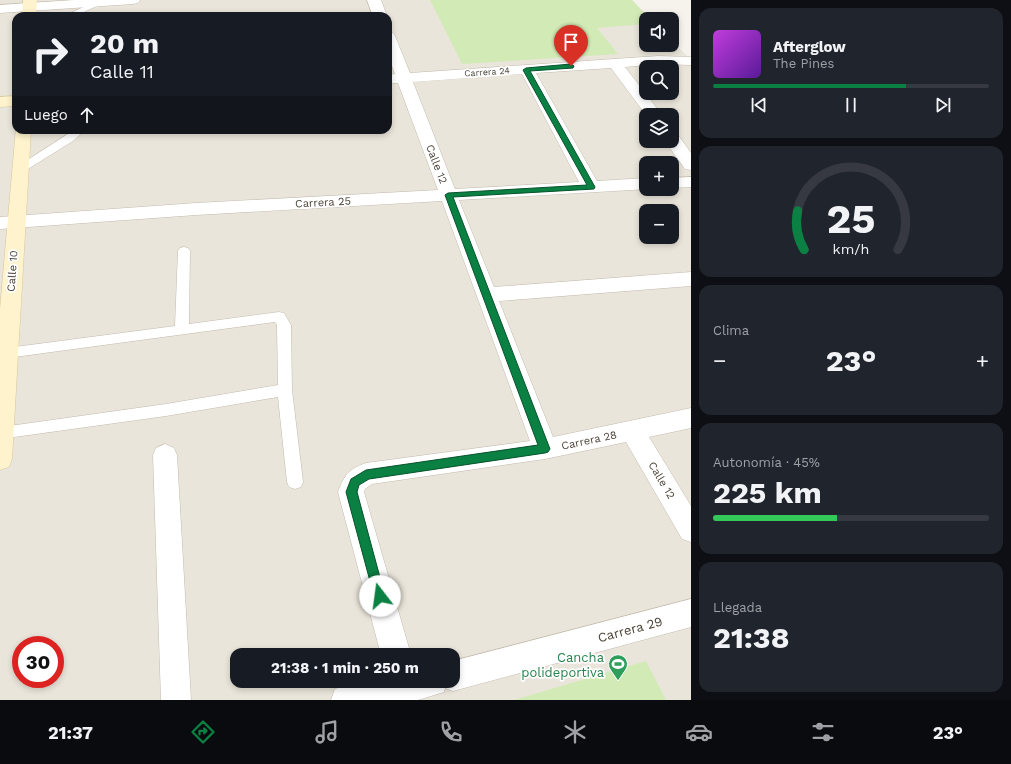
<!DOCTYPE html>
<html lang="es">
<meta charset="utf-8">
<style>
:root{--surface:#171b24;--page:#20242c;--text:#f1f3f6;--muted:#9ea1a6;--line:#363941;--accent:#0b8043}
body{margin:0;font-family:"Work Sans",sans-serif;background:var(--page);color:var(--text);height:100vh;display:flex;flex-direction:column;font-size:15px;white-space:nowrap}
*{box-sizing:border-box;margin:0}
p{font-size:13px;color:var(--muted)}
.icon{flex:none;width:22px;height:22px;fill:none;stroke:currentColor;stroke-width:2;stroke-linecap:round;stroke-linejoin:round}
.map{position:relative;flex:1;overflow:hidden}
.side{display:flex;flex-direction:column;gap:8px;padding:8px;background:#0d0f14;width:320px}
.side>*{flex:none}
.top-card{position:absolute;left:12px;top:12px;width:380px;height:122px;border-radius:12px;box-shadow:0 2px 6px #0003;background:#171b24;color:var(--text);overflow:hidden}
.tools{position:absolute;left:639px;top:12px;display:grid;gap:8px}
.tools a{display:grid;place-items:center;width:40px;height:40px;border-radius:8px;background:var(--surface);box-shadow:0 2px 6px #0003;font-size:20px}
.speed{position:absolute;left:12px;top:636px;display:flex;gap:8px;font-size:20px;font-weight:700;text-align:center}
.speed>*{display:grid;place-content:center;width:52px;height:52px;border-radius:50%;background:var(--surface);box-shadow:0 2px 6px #0003;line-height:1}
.speed .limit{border:6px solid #d22;background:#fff;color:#111}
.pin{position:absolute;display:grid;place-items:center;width:34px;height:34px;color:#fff;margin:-41px -17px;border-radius:50% 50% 50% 0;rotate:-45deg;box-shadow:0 0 4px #0007}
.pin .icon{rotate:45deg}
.me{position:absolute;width:44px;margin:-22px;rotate:345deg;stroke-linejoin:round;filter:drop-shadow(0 0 3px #0008)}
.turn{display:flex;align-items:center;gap:14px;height:84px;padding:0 12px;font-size:18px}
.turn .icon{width:52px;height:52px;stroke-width:2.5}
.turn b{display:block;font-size:28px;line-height:34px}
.then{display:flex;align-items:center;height:38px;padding:0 12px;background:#0003;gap:8px;font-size:15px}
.big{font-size:30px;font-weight:700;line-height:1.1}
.side .widget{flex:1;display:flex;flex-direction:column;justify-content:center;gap:6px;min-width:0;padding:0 14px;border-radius:12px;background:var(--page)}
.side .dial{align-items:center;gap:0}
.dial svg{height:104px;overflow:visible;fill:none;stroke:var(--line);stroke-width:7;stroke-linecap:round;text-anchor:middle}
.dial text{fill:var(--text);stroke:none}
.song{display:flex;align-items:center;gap:12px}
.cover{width:48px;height:48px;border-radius:6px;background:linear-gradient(135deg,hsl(290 70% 55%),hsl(270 70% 35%))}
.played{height:4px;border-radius:2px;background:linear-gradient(90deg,var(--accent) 70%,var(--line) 70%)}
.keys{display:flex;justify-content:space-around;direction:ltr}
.heat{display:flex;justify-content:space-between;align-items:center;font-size:22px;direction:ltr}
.charge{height:6px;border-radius:3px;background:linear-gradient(90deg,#34c759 45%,var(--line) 0)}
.trip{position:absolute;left:230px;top:648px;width:230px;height:40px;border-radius:12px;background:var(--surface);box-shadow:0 2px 6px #0003;font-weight:700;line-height:40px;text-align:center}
.tabs{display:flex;height:64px;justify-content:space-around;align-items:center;background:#090b0e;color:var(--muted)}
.tabs .icon{width:28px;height:28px}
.tabs .current{color:var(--accent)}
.tabs b{font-size:18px;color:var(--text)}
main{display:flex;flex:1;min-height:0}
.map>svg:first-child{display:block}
</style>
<main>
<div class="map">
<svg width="691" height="700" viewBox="0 0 691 700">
<rect width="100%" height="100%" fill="#f6f3ec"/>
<path fill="#eae5da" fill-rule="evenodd" d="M0,0H632L651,19H646V45H672V41L691,60V700H0ZM16,16H388V130H16ZM646,67H672V93H646ZM646,115H672V141H646ZM646,163H672V189H646ZM646,211H672V237H646ZM21,645H55V679H21ZM237,655H453V681H237Z"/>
<g fill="#d2eab5">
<path d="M430,0H632L650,19H646V24L597,28L618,54L462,64Z"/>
<path d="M646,661L666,700H514Z"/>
</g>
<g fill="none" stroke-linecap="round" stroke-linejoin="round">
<defs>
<g id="service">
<path d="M99,0L108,1L75,16H64Z"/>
<path d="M74,130H85L73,141L23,172H15L13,170L15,168Z"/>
<path d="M184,247L188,248L190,251L189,324L279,312L284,313L291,325L292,390L303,482L301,487L295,489L289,487L287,482L278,397L166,416L0,439V427H2L166,404L278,385L277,325L275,322L7,358L2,357L0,353L2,349L7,348L175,326L178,251L180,248Z"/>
</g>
<g id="minor">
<path d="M74,0H140L138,3L133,4L0,13V5Z"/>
<path d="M367,0H381L387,16H373Z"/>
<path d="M388,32L393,33L395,36L410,73L658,56L691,57V65L658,64L625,67L662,115H646L611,68L536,73L597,181L646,178V189H648L459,200L494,287L691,272V286L499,301L553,437L691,408V428L649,437L691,506V542L682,539L626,442L545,459L372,484L365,489L364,492L411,655H381L338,492C345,475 347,470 366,463L530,441L442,201L196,215L0,229V217L196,203L438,190L398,83H388V75L395,74L388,55ZM522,74L579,182L455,189L413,82Z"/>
<path d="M672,134L678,135L691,153V170L685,169L665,141H672Z"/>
<path d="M691,177V187L672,188V178Z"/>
<path d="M165,444L174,448L177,455L191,700H161L153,455L156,448Z"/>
<path d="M691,599V627L453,691L445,688L444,692L418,700H331L335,689C368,675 417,681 453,681V661Z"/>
</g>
<g id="secondary">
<path d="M23,0H37L36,16H22Z"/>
<path d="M16,96V106L0,107V97Z"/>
<path d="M16,128V130H31L12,459L9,467L0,470V309Z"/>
</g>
</defs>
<use href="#service" stroke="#c2bbae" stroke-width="1"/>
<use href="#minor" stroke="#c2bbae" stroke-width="1"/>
<use href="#secondary" stroke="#d6c79b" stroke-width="1"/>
<use href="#service" fill="#fff" fill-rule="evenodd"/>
<use href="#minor" fill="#fff" fill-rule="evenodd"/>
<use href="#secondary" fill="#fff3cd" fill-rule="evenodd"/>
</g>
<path fill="#0b8043" stroke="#07532c" d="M571,64L574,66L573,68L530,71L595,187L594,189L453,197L550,449L548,452L545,453L369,479L359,485L357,492L385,596L384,600L380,602L375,600L374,596L346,492L351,479L366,470L538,445L445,195L448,193L587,185L523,70L526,68Z"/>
<defs>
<symbol id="stadium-pin" viewBox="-11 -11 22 30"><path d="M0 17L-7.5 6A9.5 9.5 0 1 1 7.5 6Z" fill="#2e9e5b" stroke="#fff"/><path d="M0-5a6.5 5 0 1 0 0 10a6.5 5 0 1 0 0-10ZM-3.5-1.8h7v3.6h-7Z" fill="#fff"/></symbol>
</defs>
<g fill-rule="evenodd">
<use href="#stadium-pin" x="607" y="653" width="22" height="30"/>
</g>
<g text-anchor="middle" stroke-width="3.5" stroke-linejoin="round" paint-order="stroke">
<g font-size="9" fill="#4b4439" stroke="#fff">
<text transform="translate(487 72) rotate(-4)" y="3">Carrera 24</text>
</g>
<g font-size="11" fill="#4b4439" stroke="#fff">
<text transform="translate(437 164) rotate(69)" y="4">Calle 12</text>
<text transform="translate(323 202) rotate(-3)" y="4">Carrera 25</text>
<text transform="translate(12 271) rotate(-86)" y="4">Calle 10</text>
<text transform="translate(589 440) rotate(-12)" y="4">Carrera 28</text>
<text transform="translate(662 480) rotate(59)" y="4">Calle 12</text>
</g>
<g font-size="13" fill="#4b4439" stroke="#fff">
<text transform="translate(630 629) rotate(-15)" y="5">Carrera 29</text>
</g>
<g font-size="13" fill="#27864d" stroke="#fff" text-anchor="end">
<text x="604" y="662">Cancha<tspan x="604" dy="15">polideportiva</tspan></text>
</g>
</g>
</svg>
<div class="tools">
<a><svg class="icon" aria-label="sound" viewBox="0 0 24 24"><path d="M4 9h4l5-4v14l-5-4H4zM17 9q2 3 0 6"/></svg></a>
<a><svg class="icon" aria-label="search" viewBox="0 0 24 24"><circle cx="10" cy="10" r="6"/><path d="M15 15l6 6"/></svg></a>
<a><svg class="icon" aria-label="layers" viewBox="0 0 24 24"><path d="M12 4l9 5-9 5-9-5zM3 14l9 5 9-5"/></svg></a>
<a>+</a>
<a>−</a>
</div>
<div class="speed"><div class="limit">30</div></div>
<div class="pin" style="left:571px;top:66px;background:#d93025"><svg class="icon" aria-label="arrive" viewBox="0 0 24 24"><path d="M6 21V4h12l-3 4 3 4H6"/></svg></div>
<svg class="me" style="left:380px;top:596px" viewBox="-20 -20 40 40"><circle r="19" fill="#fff"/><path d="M0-13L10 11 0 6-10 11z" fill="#0b8043"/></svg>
<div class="trip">21:38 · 1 min · 250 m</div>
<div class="top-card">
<div class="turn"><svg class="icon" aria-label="right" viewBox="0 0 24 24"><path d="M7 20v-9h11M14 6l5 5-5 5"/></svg><div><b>20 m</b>Calle 11</div></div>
<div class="then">Luego<svg class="icon" aria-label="ahead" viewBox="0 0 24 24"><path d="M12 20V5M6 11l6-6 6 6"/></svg></div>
</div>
</div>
<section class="side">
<div class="widget">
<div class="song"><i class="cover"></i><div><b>Afterglow</b><p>The Pines</p></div></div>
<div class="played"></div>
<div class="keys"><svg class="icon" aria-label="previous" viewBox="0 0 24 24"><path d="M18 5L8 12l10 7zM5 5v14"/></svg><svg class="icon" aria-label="pause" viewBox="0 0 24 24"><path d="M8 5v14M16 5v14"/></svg><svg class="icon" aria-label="next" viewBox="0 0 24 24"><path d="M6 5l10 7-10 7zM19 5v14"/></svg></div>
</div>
<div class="widget dial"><svg viewBox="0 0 100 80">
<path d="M14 69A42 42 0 1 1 86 69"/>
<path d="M14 69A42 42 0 0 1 9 39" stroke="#0b8043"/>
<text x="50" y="56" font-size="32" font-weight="700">25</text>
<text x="50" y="72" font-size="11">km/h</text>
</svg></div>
<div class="widget"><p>Clima</p>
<div class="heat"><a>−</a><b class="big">23°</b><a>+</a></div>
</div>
<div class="widget"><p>Autonomía · 45%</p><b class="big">225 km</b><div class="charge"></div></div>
<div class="widget"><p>Llegada</p><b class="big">21:38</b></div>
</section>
</main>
<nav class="tabs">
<b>21:37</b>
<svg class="icon current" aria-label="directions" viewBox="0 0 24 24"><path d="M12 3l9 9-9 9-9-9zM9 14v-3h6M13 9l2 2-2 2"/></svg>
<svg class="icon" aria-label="music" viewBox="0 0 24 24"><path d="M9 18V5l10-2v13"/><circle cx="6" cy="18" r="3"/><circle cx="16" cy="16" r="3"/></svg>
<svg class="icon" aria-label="phone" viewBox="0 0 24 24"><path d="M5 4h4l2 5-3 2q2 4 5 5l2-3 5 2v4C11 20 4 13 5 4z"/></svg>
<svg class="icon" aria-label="climate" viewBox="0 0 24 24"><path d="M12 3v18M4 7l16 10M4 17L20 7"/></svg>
<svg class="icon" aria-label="car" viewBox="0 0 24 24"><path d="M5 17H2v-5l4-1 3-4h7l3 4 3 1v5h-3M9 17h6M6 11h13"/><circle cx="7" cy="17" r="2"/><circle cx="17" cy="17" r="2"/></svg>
<svg class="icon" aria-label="filters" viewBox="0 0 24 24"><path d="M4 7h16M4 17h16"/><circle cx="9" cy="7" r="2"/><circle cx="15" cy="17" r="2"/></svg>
<b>23°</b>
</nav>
